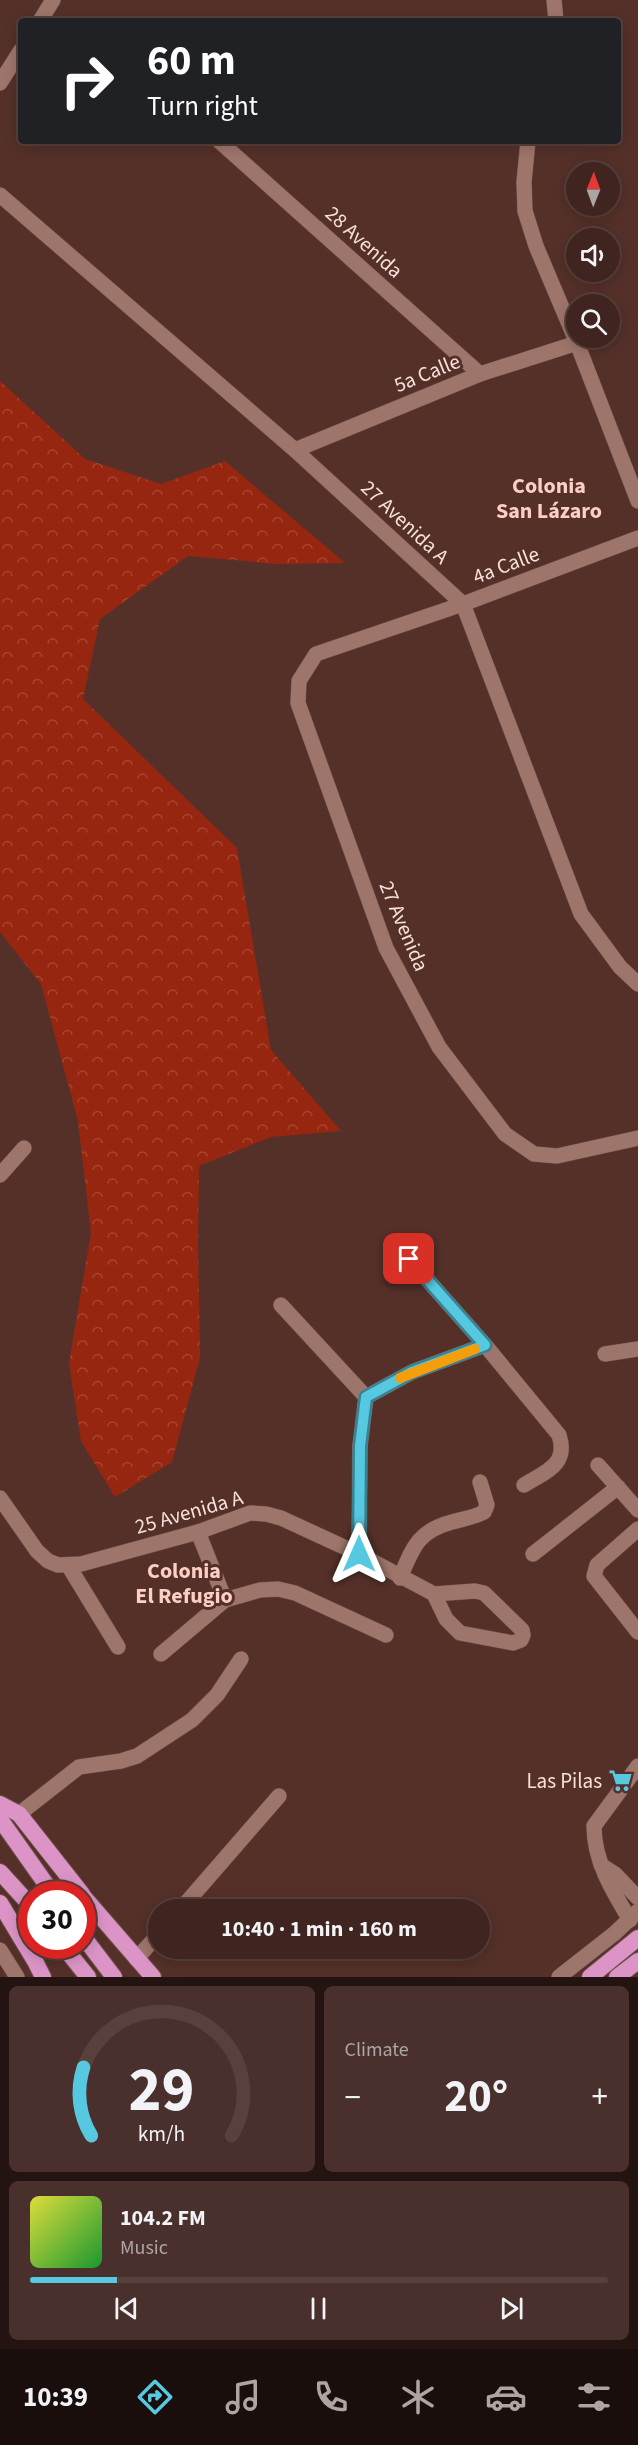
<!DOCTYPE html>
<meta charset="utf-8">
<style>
:root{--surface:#3f241f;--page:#4a302c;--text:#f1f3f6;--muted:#ada4a4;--line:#58413d;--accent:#56c9e0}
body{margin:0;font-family:"Source Sans 3",sans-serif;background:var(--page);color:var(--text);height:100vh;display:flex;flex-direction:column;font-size:22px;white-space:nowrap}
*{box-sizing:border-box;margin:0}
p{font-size:20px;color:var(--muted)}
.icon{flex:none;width:33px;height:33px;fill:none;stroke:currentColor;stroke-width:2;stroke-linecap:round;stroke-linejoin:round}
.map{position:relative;height:1977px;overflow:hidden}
.sheet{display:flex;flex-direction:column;gap:9px;padding:9px;background:#231411;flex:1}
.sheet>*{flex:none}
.banner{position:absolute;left:18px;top:18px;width:603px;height:126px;border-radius:6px;box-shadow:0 3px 15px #0003,0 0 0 2px var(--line);background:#202124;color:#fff;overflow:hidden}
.needle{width:39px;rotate:1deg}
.buttons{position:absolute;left:566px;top:162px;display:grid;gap:12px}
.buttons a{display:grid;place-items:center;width:54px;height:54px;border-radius:50%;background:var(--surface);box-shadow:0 3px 15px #0003,0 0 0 2px var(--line);font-size:30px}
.speed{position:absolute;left:18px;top:1881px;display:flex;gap:12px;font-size:30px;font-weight:700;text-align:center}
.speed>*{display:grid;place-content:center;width:78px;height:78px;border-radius:50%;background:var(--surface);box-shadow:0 3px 15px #0003,0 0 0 2px var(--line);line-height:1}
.speed .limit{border:9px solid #d22;background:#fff;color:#111}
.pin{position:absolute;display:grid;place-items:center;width:51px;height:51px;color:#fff;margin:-26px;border-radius:12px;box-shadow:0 3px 9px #0006}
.me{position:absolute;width:66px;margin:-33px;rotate:0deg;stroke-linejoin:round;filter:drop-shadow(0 0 4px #0008)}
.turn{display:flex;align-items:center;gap:21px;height:126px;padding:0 30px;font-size:27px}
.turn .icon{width:78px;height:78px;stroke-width:2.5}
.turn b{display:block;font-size:42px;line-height:51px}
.big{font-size:45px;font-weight:700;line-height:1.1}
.sheet .tile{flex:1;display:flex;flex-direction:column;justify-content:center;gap:9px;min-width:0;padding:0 21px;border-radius:9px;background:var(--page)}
.sheet .dial{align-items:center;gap:0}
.dial svg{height:156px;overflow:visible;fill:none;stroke:var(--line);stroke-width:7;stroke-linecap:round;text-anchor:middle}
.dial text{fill:var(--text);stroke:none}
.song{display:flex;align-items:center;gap:18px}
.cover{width:72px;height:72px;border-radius:9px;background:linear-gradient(135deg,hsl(60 70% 55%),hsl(130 70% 35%))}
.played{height:6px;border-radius:3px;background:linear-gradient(90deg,var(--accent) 15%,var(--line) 15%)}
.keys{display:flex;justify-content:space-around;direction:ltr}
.heat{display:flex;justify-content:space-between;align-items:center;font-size:33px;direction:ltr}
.sheet .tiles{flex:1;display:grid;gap:9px;grid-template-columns:1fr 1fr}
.tile:last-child{grid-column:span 2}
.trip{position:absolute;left:148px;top:1899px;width:342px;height:60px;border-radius:30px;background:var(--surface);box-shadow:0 3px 15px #0003,0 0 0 2px var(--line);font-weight:700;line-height:60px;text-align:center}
.tabs{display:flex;height:96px;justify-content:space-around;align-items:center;background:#190e0c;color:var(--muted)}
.tabs .icon{width:42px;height:42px}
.tabs .active{color:var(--accent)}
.tabs b{font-size:27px;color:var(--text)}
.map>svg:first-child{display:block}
</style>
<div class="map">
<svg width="638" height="1977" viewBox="0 0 638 1977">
<defs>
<pattern id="forest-crowns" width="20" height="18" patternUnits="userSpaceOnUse" patternTransform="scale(1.5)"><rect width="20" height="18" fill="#972610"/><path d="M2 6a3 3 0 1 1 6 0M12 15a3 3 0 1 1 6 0" fill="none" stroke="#a64532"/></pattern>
</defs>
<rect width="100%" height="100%" fill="#543029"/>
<path fill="url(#forest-crowns)" d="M0,381L85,459L161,484L225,461L345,563L277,564L188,556L100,619L83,699L237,848L271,1050L341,1131L271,1137L199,1166L198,1244L200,1358L172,1462L115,1497L81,1441L69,1363L91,1233L78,1121L41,984L0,932Z"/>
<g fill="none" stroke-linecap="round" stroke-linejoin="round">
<defs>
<g id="minor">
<path d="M554,0L556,21"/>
<path d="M40,21L53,0"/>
<path d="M0,83L21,50"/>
<path d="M219,141L480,374"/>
<path d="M528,141L524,182L525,211L536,246L577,343L638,501"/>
<path d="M0,195L295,450L463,604L581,914L620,967L638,984"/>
<path d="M295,450L480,374L577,343"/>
<path d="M638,538L463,604L316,654L299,681L298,703L386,948L439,1047L505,1134L534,1154L557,1156L638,1138"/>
<path d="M0,1175L24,1148"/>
<path d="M394,1242L485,1345L559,1435C569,1465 545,1472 524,1485"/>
<path d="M281,1305L366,1397L360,1446L359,1554"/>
<path d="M605,1354L638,1349"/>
<path d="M366,1397L412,1372L485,1345"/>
<path d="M598,1465L638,1510"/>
<path d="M0,1498L37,1551L48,1561L58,1565L81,1564L198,1532L250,1513L266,1514L281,1518L359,1554L434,1594L475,1591L484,1593L522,1630L523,1635L521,1640L513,1643L460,1633L446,1619L434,1594"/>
<path d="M638,1529L597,1565L594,1576L638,1632"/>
<path d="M198,1532L225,1600"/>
<path d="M533,1554L618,1487"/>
<path d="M68,1565L118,1647"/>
<path d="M400,1578C413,1547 418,1531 452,1522C463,1519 475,1517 484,1512L487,1505L480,1482"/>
<path d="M161,1654L225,1600L260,1590L278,1589L295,1593L386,1635"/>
<path d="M19,1814L79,1767L121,1761L137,1756L192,1720L217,1695L241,1659"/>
<path d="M601,1865L615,1874L638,1898"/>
<path d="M180,1910L279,1796"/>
<path d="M630,1920C612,1890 594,1861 594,1826L638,1766"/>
<path d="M136,1959L159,1934"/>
<path d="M559,1977L615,1933L638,1911"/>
</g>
<path id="tertiary" d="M0,1950L17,1977"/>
<g id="trunk">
<path d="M0,1804L19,1814L82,1894"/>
<path d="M0,1819L53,1894"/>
<path d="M0,1872L32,1907"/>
<path d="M82,1895L153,1977"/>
<path d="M0,1903L35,1961L43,1977"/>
<path d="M82,1935L114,1977"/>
<path d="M63,1946L88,1977"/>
<path d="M590,1977L638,1938"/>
<path d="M617,1977L638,1961"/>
</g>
</defs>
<use href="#minor" stroke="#6e4f49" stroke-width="16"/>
<use href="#tertiary" stroke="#6e4f49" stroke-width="16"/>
<use href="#trunk" stroke="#6e4f49" stroke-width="18"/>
<use href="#minor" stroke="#9e756b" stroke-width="15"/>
<use href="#tertiary" stroke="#9e756b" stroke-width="15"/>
<use href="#trunk" stroke="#dc94c7" stroke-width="16"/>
</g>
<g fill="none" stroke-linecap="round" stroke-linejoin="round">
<defs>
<path id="route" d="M359,1554L360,1446L366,1397L412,1372L485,1345L409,1259"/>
</defs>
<use href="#route" stroke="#388392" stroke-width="15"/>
<use href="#route" stroke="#56c9e0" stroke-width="10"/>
<path stroke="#f59e0b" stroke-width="10" d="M400,1378L475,1349"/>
</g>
<defs>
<symbol id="supermarket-bare" viewBox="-9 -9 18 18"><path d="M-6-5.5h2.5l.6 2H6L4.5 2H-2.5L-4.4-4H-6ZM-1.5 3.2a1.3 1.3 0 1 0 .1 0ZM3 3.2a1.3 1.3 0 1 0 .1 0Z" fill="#56c9e0" stroke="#543029" stroke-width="2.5" paint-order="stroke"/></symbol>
</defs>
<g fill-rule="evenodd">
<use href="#supermarket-bare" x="604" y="1764" width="33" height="33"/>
</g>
<g text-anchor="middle" stroke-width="6" stroke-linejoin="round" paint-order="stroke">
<g font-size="21" fill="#f8e0db" stroke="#543029">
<text transform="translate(364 242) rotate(42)" y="7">28 Avenida</text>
<text transform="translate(427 373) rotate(-22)" y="7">5a Calle</text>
<text transform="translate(405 522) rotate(43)" y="7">27 Avenida A</text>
<text transform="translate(506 565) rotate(-21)" y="7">4a Calle</text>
<text transform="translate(404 926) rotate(67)" y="7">27 Avenida</text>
<text transform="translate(189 1512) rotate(-16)" y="7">25 Avenida A</text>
</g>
<g font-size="21" fill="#f8e0db" stroke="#543029" text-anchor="end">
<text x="602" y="1788">Las Pilas</text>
</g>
<g font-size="22" font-weight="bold" fill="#fccec4" stroke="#543029">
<text x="549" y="493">Colonia<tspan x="549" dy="25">San Lázaro</tspan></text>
<text x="184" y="1578">Colonia<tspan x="184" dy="25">El Refugio</tspan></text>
</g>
</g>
</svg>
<div class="buttons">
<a><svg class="needle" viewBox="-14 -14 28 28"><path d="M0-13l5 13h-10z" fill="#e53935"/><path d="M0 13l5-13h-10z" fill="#ada4a4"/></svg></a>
<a><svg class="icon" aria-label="sound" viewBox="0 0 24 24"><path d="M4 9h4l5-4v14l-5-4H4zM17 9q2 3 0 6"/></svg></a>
<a><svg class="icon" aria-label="search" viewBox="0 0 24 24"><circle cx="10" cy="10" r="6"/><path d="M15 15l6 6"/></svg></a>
</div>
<div class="speed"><div class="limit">30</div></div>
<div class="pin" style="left:409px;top:1259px;background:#d93025"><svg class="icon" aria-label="arrive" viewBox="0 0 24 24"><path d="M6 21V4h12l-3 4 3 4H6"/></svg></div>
<svg class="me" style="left:359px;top:1554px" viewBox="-20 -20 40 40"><path d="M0-17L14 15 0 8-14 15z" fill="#56c9e0" stroke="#fff" stroke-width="4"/></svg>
<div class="trip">10:40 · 1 min · 160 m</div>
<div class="banner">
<div class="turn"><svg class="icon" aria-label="right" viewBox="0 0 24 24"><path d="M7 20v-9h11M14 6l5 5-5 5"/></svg><div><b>60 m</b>Turn right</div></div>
</div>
</div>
<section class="sheet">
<div class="tiles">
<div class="tile dial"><svg viewBox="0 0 100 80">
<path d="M14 69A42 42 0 1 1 86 69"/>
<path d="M14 69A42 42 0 0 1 10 34" stroke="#56c9e0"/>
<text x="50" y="56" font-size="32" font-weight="700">29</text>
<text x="50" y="72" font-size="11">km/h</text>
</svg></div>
<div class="tile"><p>Climate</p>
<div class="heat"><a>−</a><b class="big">20°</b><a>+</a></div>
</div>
<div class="tile">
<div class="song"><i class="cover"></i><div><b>104.2 FM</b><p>Music</p></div></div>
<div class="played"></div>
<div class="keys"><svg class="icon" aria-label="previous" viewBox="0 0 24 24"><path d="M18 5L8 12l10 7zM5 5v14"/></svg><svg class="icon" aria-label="pause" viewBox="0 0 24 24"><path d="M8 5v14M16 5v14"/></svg><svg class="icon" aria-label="next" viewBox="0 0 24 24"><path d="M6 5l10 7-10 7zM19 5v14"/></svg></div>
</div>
</div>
</section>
<nav class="tabs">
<b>10:39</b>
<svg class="icon active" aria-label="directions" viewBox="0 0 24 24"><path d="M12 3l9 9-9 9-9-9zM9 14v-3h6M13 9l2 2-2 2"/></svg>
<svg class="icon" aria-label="music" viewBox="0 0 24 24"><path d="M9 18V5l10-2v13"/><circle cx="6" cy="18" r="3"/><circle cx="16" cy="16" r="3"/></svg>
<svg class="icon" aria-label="phone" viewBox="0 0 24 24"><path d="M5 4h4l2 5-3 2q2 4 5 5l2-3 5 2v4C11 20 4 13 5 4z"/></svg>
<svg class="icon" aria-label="climate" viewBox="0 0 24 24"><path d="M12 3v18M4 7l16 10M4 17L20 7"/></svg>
<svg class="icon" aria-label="car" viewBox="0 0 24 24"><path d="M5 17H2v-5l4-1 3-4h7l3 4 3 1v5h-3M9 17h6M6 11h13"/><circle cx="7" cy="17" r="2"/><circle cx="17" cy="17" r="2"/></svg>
<svg class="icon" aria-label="filters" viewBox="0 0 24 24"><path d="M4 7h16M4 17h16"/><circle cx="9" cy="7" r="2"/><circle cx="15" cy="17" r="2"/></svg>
</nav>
